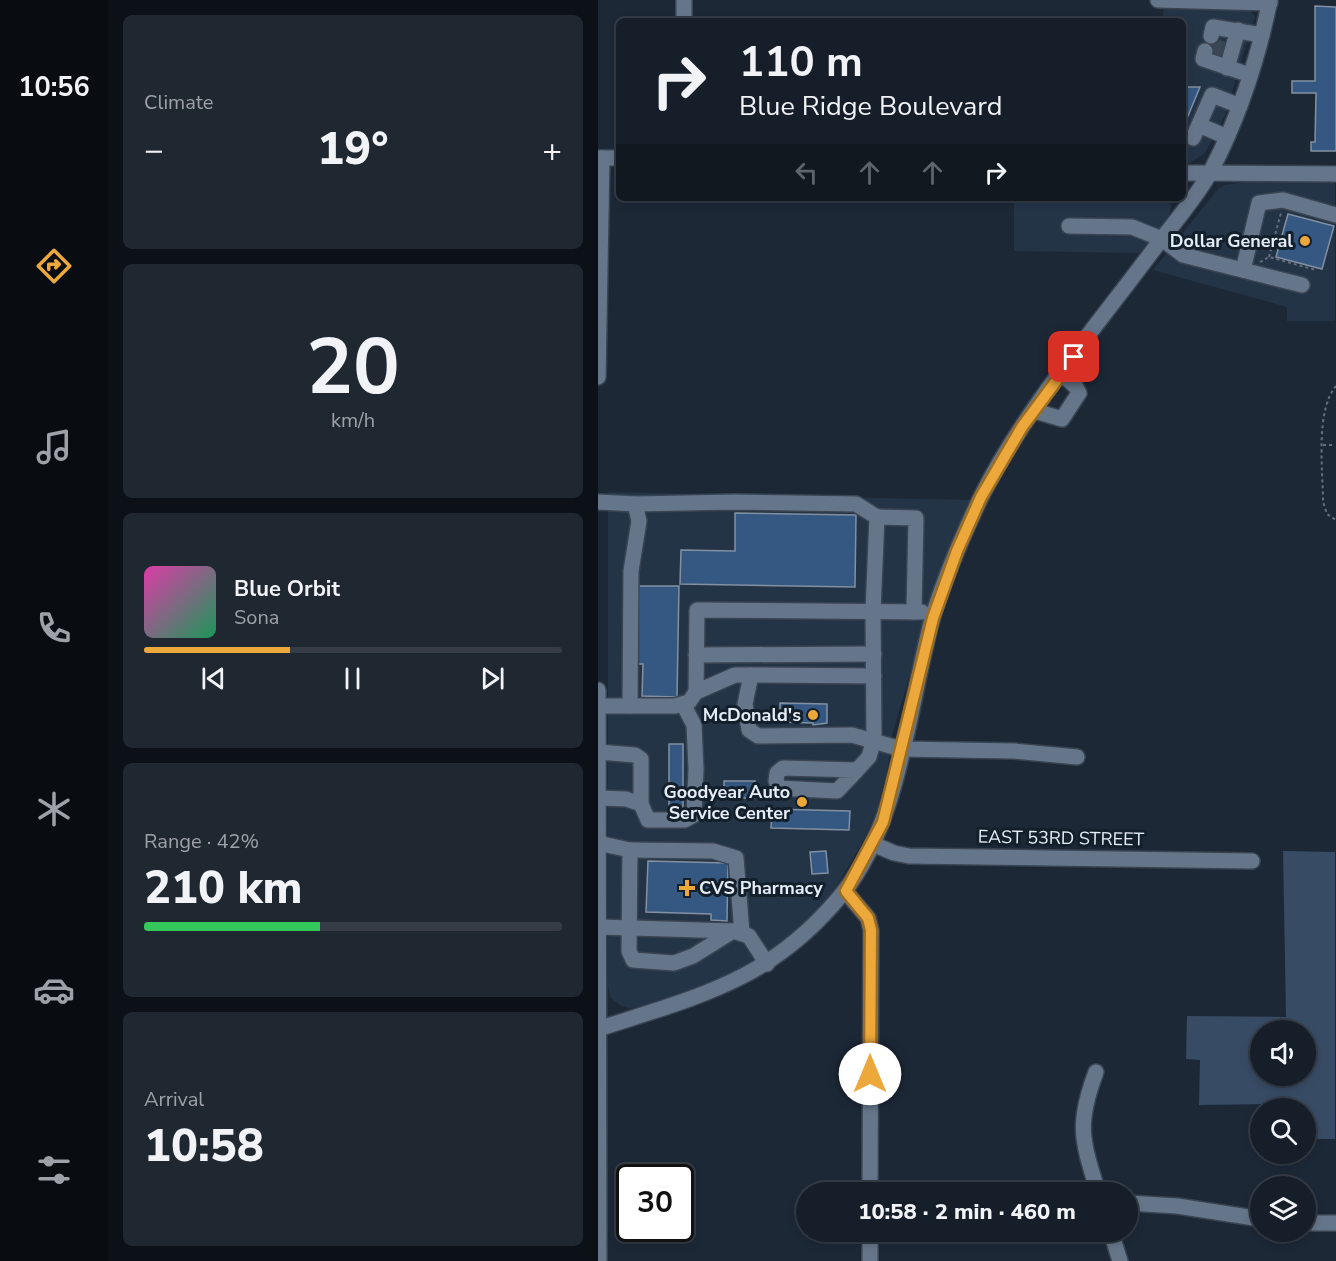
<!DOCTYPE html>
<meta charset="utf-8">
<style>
:root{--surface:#161e29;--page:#1f2731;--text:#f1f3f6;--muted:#9ea2a8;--line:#353c46;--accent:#eda83b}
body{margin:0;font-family:"Nunito Sans",sans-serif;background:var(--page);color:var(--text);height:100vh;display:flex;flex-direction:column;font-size:22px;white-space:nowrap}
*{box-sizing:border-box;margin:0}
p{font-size:20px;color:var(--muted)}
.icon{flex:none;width:33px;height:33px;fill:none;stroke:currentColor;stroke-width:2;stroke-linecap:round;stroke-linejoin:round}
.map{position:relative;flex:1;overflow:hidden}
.details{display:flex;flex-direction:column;gap:15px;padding:15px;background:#0c1017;width:490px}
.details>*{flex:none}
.guide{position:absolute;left:18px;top:18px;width:570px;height:183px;border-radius:9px;box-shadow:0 3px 9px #0003,0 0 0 2px var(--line);background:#161e29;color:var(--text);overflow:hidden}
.buttons{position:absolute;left:652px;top:1020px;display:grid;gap:12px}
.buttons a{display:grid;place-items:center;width:66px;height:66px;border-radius:50%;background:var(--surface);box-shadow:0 3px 9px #0003,0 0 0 2px var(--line);font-size:30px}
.speed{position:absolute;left:18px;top:1164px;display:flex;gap:12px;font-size:30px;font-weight:700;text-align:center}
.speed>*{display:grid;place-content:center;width:78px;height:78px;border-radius:50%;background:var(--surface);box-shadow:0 3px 9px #0003,0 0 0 2px var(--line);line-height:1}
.speed .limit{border:3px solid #111;border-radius:9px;background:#fff;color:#111}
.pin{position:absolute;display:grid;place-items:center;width:51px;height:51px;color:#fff;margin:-26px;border-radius:12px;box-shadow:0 3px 9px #0006}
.me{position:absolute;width:66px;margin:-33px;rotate:0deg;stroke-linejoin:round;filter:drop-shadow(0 0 4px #0008)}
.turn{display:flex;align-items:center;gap:21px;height:126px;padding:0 24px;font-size:27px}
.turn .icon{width:78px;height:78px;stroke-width:2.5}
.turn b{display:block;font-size:42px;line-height:51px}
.lanes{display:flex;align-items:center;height:57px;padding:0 24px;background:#0003;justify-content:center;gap:30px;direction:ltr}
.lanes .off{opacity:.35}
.big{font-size:45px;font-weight:800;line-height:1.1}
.details .widget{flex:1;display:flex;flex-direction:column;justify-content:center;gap:9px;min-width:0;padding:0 21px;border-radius:9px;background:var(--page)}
.details .dial{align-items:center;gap:0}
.dial b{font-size:78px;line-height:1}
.song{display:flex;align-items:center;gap:18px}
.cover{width:72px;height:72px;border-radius:9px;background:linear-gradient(135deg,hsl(320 70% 55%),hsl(150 70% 35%))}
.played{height:6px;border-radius:3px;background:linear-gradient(90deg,var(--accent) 35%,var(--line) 35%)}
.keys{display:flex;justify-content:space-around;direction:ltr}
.heat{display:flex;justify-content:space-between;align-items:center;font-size:33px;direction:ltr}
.charge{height:9px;border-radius:4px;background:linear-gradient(90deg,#34c759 42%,var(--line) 0)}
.trip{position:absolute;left:198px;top:1182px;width:342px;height:60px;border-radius:30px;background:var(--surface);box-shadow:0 3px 9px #0003,0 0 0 2px var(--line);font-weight:800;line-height:60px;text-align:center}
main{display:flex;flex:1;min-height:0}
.tab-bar{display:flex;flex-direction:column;width:108px;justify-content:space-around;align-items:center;background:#090c10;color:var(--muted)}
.tab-bar .icon{width:42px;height:42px}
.tab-bar .current{color:var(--accent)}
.tab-bar b{font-size:27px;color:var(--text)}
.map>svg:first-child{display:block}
</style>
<main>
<nav class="tab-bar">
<b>10:56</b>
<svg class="icon current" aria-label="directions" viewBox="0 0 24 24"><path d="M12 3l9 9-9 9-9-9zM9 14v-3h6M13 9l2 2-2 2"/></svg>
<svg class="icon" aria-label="music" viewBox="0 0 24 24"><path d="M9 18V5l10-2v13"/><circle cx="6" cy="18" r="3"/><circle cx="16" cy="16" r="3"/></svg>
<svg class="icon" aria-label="phone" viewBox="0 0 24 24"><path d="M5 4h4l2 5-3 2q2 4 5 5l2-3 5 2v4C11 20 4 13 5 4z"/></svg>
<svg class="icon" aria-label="climate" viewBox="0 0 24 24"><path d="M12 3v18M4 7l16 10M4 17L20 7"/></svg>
<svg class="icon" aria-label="car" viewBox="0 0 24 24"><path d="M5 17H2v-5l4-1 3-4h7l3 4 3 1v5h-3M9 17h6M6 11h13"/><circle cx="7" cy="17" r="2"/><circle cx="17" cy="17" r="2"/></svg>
<svg class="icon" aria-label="filters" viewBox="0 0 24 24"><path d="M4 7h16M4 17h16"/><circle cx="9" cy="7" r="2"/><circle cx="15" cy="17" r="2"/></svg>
</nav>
<section class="details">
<div class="widget"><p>Climate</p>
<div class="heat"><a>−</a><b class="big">19°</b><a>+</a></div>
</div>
<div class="widget dial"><b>20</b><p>km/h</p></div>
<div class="widget">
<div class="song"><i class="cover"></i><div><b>Blue Orbit</b><p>Sona</p></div></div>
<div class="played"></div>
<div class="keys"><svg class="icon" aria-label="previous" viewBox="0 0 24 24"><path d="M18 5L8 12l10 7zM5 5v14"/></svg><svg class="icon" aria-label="pause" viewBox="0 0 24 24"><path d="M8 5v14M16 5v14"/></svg><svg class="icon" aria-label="next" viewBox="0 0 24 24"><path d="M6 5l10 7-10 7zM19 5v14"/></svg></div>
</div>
<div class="widget"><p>Range · 42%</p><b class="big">210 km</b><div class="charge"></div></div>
<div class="widget"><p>Arrival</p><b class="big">10:58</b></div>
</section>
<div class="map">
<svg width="738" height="1261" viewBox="0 0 738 1261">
<rect width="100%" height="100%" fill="#1d2837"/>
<g fill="#243447">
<path d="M565,8L650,9L657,16L627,115L607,153L592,163L585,164V21H565Z"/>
<path d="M653,181L737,182V321H689V307L555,270L620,189L627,185Z"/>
<path d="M416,198H572L573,208L571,216L541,253L416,251Z"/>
<path d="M10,492L374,500L357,532L343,570L294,735L289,775L279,809L266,840L240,884L220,909L186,940L149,966L115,982L43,1007L31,1008L22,1005L13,998L10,987Z"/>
</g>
<path fill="#374b64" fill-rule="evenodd" d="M685,851L737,852V1139H708V1108H681L680,1104L601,1105L602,1060L588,1059L589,1016L688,1017ZM663,1030H708V1076H663Z"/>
<g fill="#355883" stroke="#8290a1" stroke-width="1.5">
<path d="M717,6L738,7V151H713V142H717L718,93H694V81H717Z"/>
<path d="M585,87H602L585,128Z"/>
<path d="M690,214L736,226L724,269L678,257Z"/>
<path d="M137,513L258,515L257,587L82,584L83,550L137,551Z"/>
<path d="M41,586H81L79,697L44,696L45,664H40Z"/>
<path d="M182,703L229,704V723L215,725V723L182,722Z"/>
<rect x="71" y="744" width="14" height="67"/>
<path d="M126,781H157L156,798H126Z"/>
<path d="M174,809L252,811L251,830L173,828Z"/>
<path d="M228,851L230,873L214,874L212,852Z"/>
<path d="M50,861L130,863L129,921L113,920V914L48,912Z"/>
</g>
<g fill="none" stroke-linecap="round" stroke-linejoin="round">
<path stroke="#3b4654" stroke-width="15" stroke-dasharray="15 8" stroke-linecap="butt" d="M616,54L622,38"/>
<defs>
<g id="minor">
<path d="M86,0V21"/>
<path d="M560,0L672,3"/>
<path d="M613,36L615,27L664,35"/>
<path d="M607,51L605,59L652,75"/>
<path d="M629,68L640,30"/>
<path d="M601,125L629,137"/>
<path d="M595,138L614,95L642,106"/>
<path d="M0,158H21"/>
<path d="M585,173L738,174"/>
<path d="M471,226L534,227L564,239L585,255L704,285"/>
<path d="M645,270L661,203L685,200L738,215"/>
<path d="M0,377L4,158"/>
<path d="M437,411L464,419L481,393L478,387L464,374"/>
<path d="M0,502L37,504L41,521L33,571L32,706"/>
<path d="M37,504L137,502L258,504L279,517"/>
<path d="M98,655L276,654"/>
<path d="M276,676L153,675L147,704L151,730L160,736L254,735L303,749L416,751L479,757"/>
<path d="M0,690L1,1261"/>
<path d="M98,692L99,610L324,612"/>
<path d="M0,706H77L91,702L98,692L137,675H153"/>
<path d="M0,752L37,755L43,759V804"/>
<path d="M259,770L239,791L181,788L178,781L179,773L185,768L259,770L271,757L276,739L275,611L279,517L318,518L316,612"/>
<path d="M1,798L28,799L43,804L50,820H87L96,815L98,769L96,725L85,704"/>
<path d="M0,843L32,850L31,951L35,960L76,963L95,956L135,931"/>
<path d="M275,844L296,853L311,856L654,861"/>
<path d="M32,850L115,851L138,858L144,933"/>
<path d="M247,891L270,918L273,930L272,1192"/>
<path d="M1,927L135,931L151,936L169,964"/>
<path d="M0,1029C101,996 173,981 244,894C302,824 311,705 334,619C346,579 364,537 382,499C424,413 498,327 556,249C575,224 598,198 613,171C641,117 660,59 672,0"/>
<path d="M498,1072C478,1125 484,1140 500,1192"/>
<path d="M530,1203L579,1206L663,1219"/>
<path d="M708,1223H738"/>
<path d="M272,1232V1261"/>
<path d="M513,1232L522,1261"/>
</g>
</defs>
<use href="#minor" stroke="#394452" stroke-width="18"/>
<g stroke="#656f7c" stroke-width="2" stroke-dasharray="3 3" stroke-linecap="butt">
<path d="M671,257L683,213"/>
<path d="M662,262L671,257L718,270"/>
<path d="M738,386C717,411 725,470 725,502L729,514L738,520"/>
<path d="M725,445H737"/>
</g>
<use href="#minor" stroke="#66768a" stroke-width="15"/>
</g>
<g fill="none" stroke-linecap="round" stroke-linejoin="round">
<defs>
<path id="route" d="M272,1074L273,930L270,918L248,891L285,822L335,618L359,551L383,497L424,427L476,357"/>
</defs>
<use href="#route" stroke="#9a6d26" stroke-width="15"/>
<use href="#route" stroke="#eda83b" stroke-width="10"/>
</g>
<g fill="#eda83b" stroke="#141f2c" stroke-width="2">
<circle cx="707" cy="241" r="6"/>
<circle cx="215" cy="715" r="6"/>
<circle cx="204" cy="802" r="6"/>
<path d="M86 879h6v6h6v6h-6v6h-6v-6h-6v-6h6z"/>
</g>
<g text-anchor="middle" stroke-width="6" stroke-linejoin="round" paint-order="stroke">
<g font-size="18" font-weight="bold" fill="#e5edf6" stroke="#141f2c" text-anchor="end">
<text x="695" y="247">Dollar General</text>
<text x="203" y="721">McDonald's</text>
<text x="192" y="798">Goodyear Auto<tspan x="192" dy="21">Service Center</tspan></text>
<text x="101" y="894" text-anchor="start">CVS Pharmacy</text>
</g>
<g font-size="18" fill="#e5edf6" stroke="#141f2c">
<text transform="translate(463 838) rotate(1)" y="6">EAST 53RD STREET</text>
</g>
</g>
</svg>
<div class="buttons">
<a><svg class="icon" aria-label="sound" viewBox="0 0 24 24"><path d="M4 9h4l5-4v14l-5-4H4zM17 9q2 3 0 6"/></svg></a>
<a><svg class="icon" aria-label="search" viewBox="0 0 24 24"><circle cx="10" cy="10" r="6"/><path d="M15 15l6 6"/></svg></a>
<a><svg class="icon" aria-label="layers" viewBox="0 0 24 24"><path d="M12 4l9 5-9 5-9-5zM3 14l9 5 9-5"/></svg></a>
</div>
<div class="speed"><div class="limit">30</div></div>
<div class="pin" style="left:476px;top:357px;background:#d93025"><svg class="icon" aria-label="arrive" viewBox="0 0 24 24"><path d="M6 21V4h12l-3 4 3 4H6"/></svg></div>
<svg class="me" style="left:272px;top:1074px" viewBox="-20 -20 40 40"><circle r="19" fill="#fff"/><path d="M0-13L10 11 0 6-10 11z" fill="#eda83b"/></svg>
<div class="trip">10:58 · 2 min · 460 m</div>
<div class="guide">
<div class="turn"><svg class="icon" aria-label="right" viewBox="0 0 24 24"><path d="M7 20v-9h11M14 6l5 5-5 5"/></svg><div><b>110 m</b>Blue Ridge Boulevard</div></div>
<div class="lanes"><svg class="icon off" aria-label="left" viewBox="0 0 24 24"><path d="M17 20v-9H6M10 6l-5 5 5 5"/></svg><svg class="icon off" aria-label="ahead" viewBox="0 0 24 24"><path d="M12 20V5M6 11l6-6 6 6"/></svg><svg class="icon off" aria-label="ahead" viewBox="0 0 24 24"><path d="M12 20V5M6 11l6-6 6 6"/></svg><svg class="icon" aria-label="right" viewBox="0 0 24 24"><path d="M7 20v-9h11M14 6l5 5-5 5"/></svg></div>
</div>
</div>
</main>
